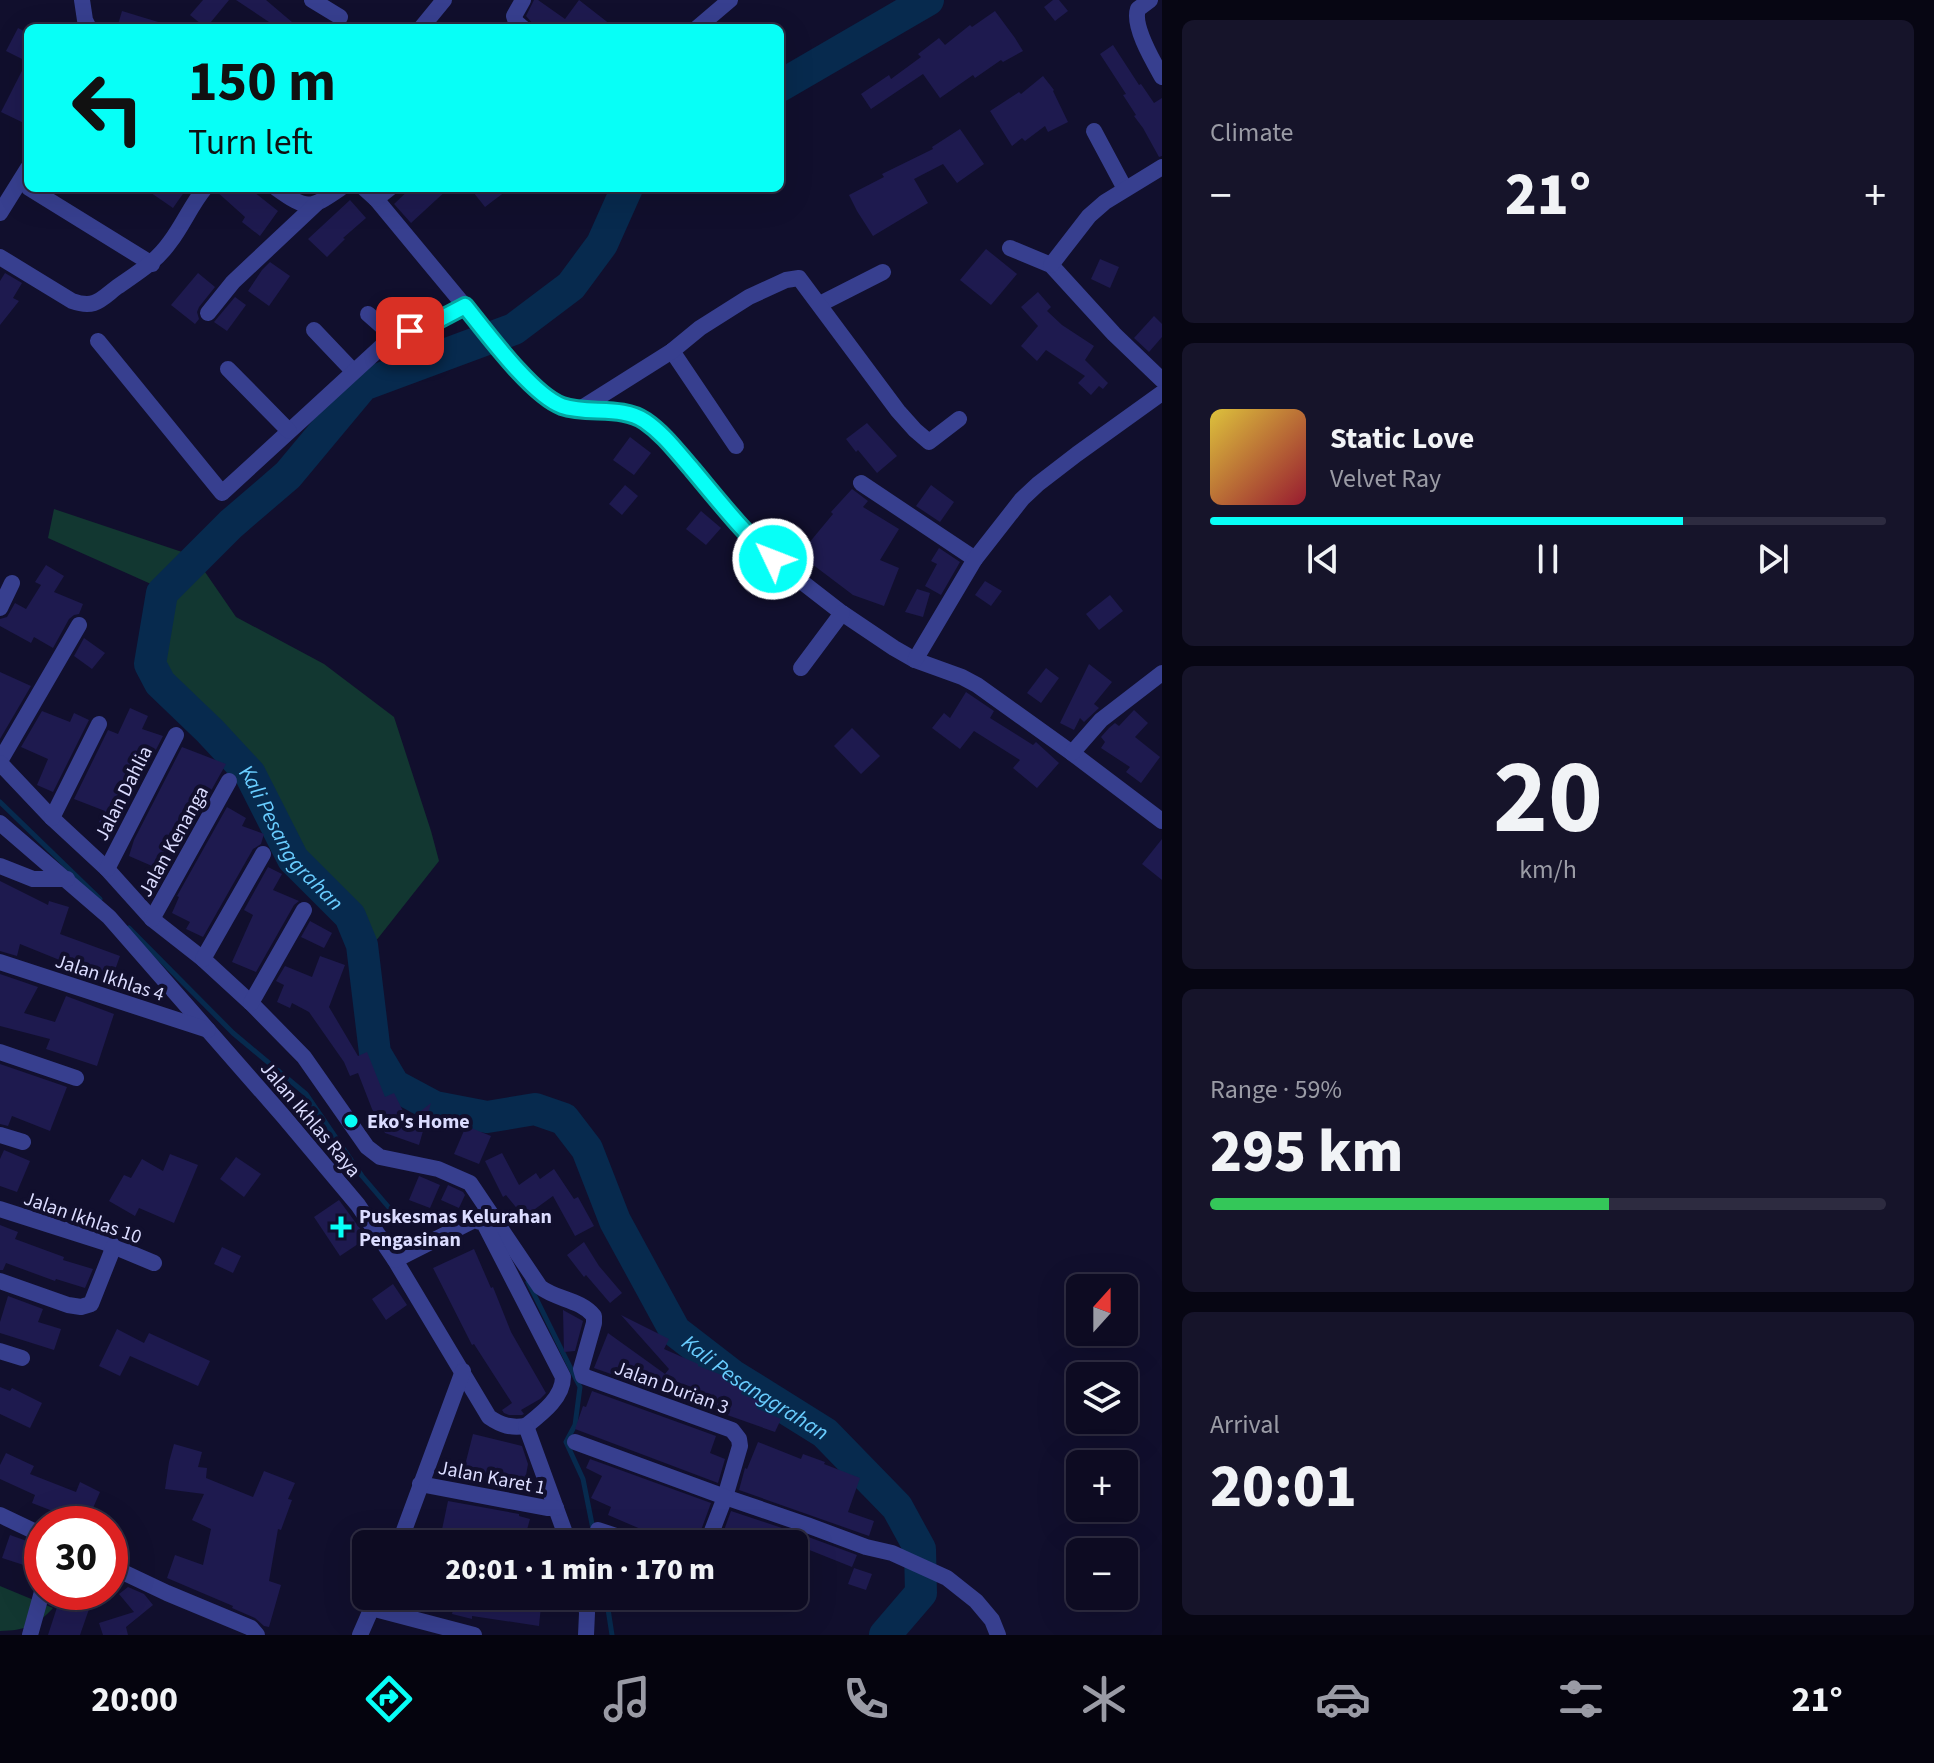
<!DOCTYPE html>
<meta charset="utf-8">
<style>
:root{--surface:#0d0b22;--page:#16142a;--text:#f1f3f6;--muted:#9a9ba5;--line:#2d2b40;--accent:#07fff7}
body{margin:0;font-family:"Source Sans 3",sans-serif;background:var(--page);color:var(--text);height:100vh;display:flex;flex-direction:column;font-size:30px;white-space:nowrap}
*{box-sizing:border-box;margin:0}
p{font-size:26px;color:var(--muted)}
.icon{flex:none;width:44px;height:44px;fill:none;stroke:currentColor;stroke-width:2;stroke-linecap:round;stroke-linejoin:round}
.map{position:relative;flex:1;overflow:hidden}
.drawer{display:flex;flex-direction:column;gap:20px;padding:20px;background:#070613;width:772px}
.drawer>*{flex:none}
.guide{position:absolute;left:24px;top:24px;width:760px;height:168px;border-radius:12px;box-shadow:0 8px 32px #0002,0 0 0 2px var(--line);background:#07fff7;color:#111;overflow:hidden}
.needle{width:52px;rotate:21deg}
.controls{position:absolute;left:1066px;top:1274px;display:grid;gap:16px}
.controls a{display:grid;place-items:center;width:72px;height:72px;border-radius:12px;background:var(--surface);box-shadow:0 8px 32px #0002,0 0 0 2px var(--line);font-size:40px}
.speed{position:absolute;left:24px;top:1506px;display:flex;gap:16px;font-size:40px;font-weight:700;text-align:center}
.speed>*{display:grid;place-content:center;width:104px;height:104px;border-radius:50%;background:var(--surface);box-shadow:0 8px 32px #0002,0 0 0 2px var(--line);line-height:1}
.speed .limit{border:12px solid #d22;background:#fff;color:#111}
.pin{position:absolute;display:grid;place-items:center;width:68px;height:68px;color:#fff;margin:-34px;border-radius:16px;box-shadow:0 4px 12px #0006}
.me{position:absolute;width:88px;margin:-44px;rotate:313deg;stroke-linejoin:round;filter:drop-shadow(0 0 6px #0008)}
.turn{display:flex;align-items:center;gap:28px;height:168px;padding:0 32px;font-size:36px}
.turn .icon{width:104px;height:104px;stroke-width:2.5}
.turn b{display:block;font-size:56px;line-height:68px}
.big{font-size:60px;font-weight:800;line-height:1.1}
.drawer .tile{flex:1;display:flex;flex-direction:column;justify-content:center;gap:12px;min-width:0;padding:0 28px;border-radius:12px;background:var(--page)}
.drawer .dial{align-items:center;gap:0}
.dial b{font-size:104px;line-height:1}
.song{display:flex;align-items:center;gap:24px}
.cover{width:96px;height:96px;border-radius:12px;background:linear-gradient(135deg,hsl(50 70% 55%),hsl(350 70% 35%))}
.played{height:8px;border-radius:4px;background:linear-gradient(90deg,var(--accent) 70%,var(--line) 70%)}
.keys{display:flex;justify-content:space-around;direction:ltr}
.heat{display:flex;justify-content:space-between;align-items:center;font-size:44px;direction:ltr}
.charge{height:12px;border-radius:6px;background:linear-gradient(90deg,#34c759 59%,var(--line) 0)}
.trip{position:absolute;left:352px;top:1530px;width:456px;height:80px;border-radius:12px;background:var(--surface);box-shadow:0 8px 32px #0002,0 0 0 2px var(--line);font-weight:800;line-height:80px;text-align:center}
.menu{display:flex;height:128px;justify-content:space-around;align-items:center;background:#05040e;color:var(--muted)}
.menu .icon{width:56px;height:56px}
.menu .active{color:var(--accent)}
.menu b{font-size:36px;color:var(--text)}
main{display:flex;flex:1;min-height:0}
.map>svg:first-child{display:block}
</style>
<main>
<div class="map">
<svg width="1162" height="1635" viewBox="0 0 1162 1635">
<rect width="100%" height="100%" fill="#110f2d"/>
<g fill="#123731">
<path d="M54,509L194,556L236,617L324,664L394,717L431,831L439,861L364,956L354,911L297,869L269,822L236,756L170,690L144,639L160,588L48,538Z"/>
<path d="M0,1586L53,1608C35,1627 25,1630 0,1631Z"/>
</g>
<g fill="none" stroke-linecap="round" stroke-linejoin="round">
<g stroke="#072a4e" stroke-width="5">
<path d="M0,802L100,899"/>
<path d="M129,928L233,1033L306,1094L362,1176L403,1224L437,1222L472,1211L481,1215"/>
<path d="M528,1282L580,1387L575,1425L566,1442L583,1479L596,1544"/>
<path d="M606,1596L612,1635"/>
</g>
<g stroke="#072a4e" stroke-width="32">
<path d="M780,86L928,0"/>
<path id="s1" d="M627,188L602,244L571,286L514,329L363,385L288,475L231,524L162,593L150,664L160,683L210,731L250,774L293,859L350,916L362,945L375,1053L394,1085L435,1107L487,1117L535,1109L564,1119L587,1149L615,1221L675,1331L732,1375L825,1433L897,1507L920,1549L921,1593L885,1635"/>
</g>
</g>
<g fill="#1e1a4f">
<path d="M203,0H229L206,28L190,15Z"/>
<path d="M236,0H266L299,28H264L269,22Z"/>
<path d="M534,0H538L565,19L579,0L615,28H534L533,24L526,16Z"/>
<path d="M1053,0H1059L1068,11L1055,21L1044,7Z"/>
<path d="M122,11L168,25L167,28H117Z"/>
<path d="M995,11L1015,38L1023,51L1003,62L1001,60L975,78L973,75L940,98L923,74L871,109L861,94L889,75L891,79L921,57L918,54L939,38L945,45L970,25L972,27Z"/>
<path d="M18,28L28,33V51L24,60L6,51Z"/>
<path d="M1113,45L1139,85L1141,84L1154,103L1162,98V156L1159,157L1143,128L1134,116L1136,115L1123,95L1126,94L1100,54Z"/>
<path d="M28,59V125L1,112Z"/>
<path d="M1043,76L1054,90L1053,91L1068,122L1048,132L1045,126L1025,141L1022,138L1012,146L990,111L1019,92L1021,94Z"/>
<path d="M960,129L984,164L957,183L943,164L914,179L928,203L873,236L857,211L849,195L884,177L882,174L933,149L932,147Z"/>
<path d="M144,188H187L173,208Z"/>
<path d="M216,188H249L278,211L260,236L242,222L245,217L216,191Z"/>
<path d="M411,188H449L411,223L394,204Z"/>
<path d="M470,188H510L485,207Z"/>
<path d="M350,200L366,218L343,238L345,239L327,257L308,239Z"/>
<path d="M986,249L1017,274L991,305L960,280Z"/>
<path d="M1100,259L1119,267L1110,288L1091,279Z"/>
<path d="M270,262L290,276L269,306L248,291L262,270Z"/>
<path d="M5,273L22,283L13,298L19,301L0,325V281Z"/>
<path d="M198,273L215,287L199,307L197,312L199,319L195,324L171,305Z"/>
<path d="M1038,292L1051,307L1047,311L1062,325L1094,346L1085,360L1108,383L1103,389L1099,386L1091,395L1078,383L1085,376L1046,350L1037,361L1021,346L1038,326L1021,307Z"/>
<path d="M235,297L246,305L227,331L214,322Z"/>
<path d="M1154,316L1162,324V337L1149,352L1134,338Z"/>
<path d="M867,423L897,456L877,473L858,450L856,452L846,439Z"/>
<path d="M630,437L651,453L634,475L613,460Z"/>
<path d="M625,485L638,496L622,515L609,504Z"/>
<path d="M931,485L954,502L940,522L916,506Z"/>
<path d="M852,489L868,501L863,507L899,529L880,560L899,568L884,606L853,595L812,564L806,571L794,561L833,514L831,512Z"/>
<path d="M701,511L721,528L706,545L686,529Z"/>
<path d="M939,548L960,562L941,595L925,586L937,564L931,561Z"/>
<path d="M46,565L64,576L54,592L83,604L79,614L74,615L69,619L53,648L34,637L31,643L0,626V619L7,617L15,603L26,609L41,585L35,582Z"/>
<path d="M985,581L1002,591L991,606L975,595Z"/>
<path d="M917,589L930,593L923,617L905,612Z"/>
<path d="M1110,595L1123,611L1099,630L1086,614Z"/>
<path d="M84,638L105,653L92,669L74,656Z"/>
<path d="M1089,664L1112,682L1094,704L1099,708L1084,722L1080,718L1074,730L1060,723Z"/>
<path d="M1046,668L1059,678L1041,703L1027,693Z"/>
<path d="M0,672L31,686L0,739Z"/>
<path d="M966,692L994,711L990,718L1033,745L1036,742L1059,763L1037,788L1013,768L1020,760L974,731L960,749L932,728L944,713L950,718Z"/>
<path d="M130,708L148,716L142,729L163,736L115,830L99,822L105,811L74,799L108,730L118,734Z"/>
<path d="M1134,710L1148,723L1135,737L1160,757L1141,783L1126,772L1130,767L1101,748L1105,742L1101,737L1109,728L1115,723L1119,726Z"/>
<path d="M42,711L70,722L74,713L89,720L53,792L37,785L48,759L21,747Z"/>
<path d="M852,728L880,756L861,774L834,746Z"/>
<path d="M182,747L226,764L157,887L145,882L152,866L129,856L134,840Z"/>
<path d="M227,807L246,818L242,826L264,834L261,844L253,849L203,937L186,929L190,922L172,913L179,897L177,896Z"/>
<path d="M1162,839V880L1142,864Z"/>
<path d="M268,867L282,874L273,890L299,901L294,905L256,972L232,962L253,915L244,910Z"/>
<path d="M0,881L48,905L49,901L69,907L60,934L120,956L111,981L61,963L62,961L20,944L17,956L0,951Z"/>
<path d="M310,921L332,933L324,948L301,937Z"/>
<path d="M320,956L345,965L329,1007L358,1056L367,1052L385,1097L394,1093L408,1121L431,1103L419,1145L385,1133L372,1109L358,1073L350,1076L344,1062L309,1012L292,1003L290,1008L277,1002L284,985L276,981L285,966L312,977Z"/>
<path d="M0,974L38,987L24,1013L55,1022L66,996L114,1014L97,1066L46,1049L50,1039L0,1026Z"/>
<path d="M0,1064L67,1087L50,1131L12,1116L8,1126L0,1124Z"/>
<path d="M466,1126L491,1136L479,1164L454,1154Z"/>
<path d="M4,1150L30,1161L17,1192L0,1186V1159Z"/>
<path d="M502,1153L519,1185L536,1173L540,1179L554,1169L574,1199L578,1197L594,1226L575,1236L553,1196L524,1217L506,1195L503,1197L485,1161Z"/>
<path d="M170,1154L198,1165L174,1223L139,1208L135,1216L109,1201L124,1175L131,1178L142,1159L163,1171Z"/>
<path d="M236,1157L261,1174L244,1197L220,1179Z"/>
<path d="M419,1176L440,1185L430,1208L409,1200Z"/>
<path d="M448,1185L463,1192L465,1195L459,1208L441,1200Z"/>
<path d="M339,1200L367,1238L340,1256L314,1217Z"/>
<path d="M0,1225L18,1232L15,1239L64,1257L63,1260L93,1269L85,1288L56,1279L55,1281L6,1263L3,1270H0Z"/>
<path d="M584,1242L599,1266L622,1293L610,1303L586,1275L584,1277L567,1255Z"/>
<path d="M222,1247L241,1256L233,1273L214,1264Z"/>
<path d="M474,1249L491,1288L493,1287L511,1332L546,1393L540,1399L521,1410L524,1414L522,1415H509L504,1413L502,1410L512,1403L474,1344L472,1345L433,1268Z"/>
<path d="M393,1284L407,1305L386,1320L372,1299Z"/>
<path d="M8,1296L43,1309L38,1322L61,1329L54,1350L0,1333V1322Z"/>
<path d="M563,1310L583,1321L575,1351L564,1352Z"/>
<path d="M621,1315L669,1339L664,1349L698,1364V1366L727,1377L725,1381L743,1389L741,1394L759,1401L756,1408L781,1419L775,1432L594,1368L608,1333L665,1374L669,1369Z"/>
<path d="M117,1329L144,1343L149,1333L210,1361L198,1386L130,1356L120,1376L99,1366Z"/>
<path d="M0,1387L10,1391L12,1388L42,1403L30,1428L0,1414Z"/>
<path d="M592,1391L716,1436L710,1453L725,1459L718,1483L575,1429L583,1406L586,1407Z"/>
<path d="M473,1434L522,1446L528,1464L523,1492L502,1488L503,1482L463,1473Z"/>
<path d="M758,1442L801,1459L803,1454L825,1462L824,1464L860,1478L848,1512L874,1521L869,1536L739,1490L745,1468L747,1469Z"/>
<path d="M174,1444L202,1452L198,1467L207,1468L206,1478L253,1497L264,1471L295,1483L288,1499L292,1500L281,1530L278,1529L269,1581L281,1585L269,1627L264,1626L255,1618L232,1608L233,1606L167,1578L175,1555L203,1565L211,1529L192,1520L204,1494L165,1489L169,1462Z"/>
<path d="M6,1453L34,1466L30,1474L76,1492L80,1482L100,1492L86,1524L32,1503L35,1495L0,1479V1465Z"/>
<path d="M590,1459L711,1503L696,1544H683L650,1533L608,1515L611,1507L591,1498L602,1476L586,1468Z"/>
<path d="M448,1501L519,1514V1516L530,1519L523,1544H469L440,1539Z"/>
<path d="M731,1511L803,1535L857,1555L852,1567L767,1533L764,1542L745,1536L743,1544H719Z"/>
<path d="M10,1535L41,1546L33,1568L2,1558Z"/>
<path d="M854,1568L872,1574L866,1590L848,1584Z"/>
<path d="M128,1587L144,1594L153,1605L126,1627L128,1635H103L99,1623L134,1612L119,1594Z"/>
<path d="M62,1592H95L80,1635H48Z"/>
<path d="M417,1596H542L539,1626L472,1616V1619L452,1614L453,1610L417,1602Z"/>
</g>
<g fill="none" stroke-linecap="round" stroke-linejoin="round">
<g stroke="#373f8f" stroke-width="16">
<path d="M82,0L85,20L89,28"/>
<path d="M312,0L340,17"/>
<path d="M1150,0L1138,9C1132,26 1153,61 1162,77"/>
<path d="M421,28L444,0"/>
<path d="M523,28L516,22L514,16L523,0"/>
<path d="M697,28L730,0"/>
<path d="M1094,131L1125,189"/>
<path d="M29,188L152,264"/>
<path d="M276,188C308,211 310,209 341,188"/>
<path d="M364,188L376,199L502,351L539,392L563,406L623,413L642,419L664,436L744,531L793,575L842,613L894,648L915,660L962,677L977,685L1072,753L1162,821"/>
<path d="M376,199L390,188"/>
<path d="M0,213L28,168"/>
<path d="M1010,248L1051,265L1114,334L1162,380"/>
<path d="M0,257L72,301C95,309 100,300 117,287C137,273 156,262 170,242C183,225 191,205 205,188"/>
<path d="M1051,265L1089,216L1105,202L1162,167"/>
<path d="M820,304L883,272"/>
<path d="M208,313L233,282L316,204"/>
<path d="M368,314L393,336"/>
<path d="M314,330L353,371"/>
<path d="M98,341L222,493L393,336L427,326L465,306"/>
<path d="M672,351L736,446"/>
<path d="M228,369L289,431"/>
<path d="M580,409L672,351L700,328L749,297L786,280L799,278L898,411L915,430L929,442L959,419"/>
<path d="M861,483L975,559"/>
<path d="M0,608L12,583"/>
<path d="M915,660L975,559L1022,499L1038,484L1077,454L1162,393"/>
<path d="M801,668L842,613"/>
<path d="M1072,753L1101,720L1162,673"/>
<path d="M0,761L79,625"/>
<path d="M0,763L52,818L107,869L152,919L203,959L251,1003L304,1057L367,1147L380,1157L438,1169L470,1183L540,1287C557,1300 580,1299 594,1316V1323L581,1369L583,1376L732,1430L739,1439L740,1446L725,1497L807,1525L866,1547L892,1553L947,1578L976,1601L992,1620L998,1635"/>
<path d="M52,818L99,724"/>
<path d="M0,823L109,917L284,1117L358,1205L395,1260L489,1417C502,1426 511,1428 526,1426"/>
<path d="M0,866L33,879H67"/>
<path d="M107,869L176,735"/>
<path d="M152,919L229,781"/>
<path d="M203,959L263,854"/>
<path d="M0,962L208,1030"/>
<path d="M251,1003L304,910"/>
<path d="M0,1052L76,1078"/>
<path d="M0,1135L23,1142"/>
<path d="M0,1209L106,1243L154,1263"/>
<path d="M395,1260L474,1220L484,1223L563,1377C563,1398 541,1414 526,1426"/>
<path d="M0,1281L68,1305L81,1307L91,1304L114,1246"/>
<path d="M0,1351L22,1358"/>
<path d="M526,1426L569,1544"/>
<path d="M575,1442L725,1497L707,1544"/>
<path d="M420,1484L547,1508H556"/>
<path d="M0,1515L42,1535"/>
<path d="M598,1530L640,1544"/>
<path d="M399,1544L463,1371"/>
<path d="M110,1566L167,1593L251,1628L257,1635"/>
<path d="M585,1596L587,1613L586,1635"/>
<path d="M371,1608L474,1635"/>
<path d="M30,1635L42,1592"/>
<path d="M360,1635L377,1596"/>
</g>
</g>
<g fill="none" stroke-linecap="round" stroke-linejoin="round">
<defs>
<path id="route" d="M410,331L427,326L465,306C486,332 532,395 562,406C588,415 622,405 645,421C664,434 677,452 692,469C718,500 743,532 773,559"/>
</defs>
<use href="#route" stroke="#05a6a1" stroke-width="20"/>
<use href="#route" stroke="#07fff7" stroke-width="14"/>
</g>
<g fill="#07fff7" stroke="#110f2d" stroke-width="3">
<circle cx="351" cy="1121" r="8"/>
<path d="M337 1215h8v8h8v8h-8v8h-8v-8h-8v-8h8z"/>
</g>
<g text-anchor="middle" stroke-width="8" stroke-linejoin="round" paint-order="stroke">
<g font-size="20" fill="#dbdcff" stroke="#110f2d">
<text transform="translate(123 793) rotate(-63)" y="7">Jalan Dahlia</text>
<text transform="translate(173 841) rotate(-61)" y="7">Jalan Kenanga</text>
<text transform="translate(110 977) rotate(18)" y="7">Jalan Ikhlas 4</text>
<text transform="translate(311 1119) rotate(50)" y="7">Jalan Ikhlas Raya</text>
<text transform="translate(83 1217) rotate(19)" y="7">Jalan Ikhlas 10</text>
<text transform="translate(672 1387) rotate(20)" y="7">Jalan Durian 3</text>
<text transform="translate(492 1477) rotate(11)" y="7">Jalan Karet 1</text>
</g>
<g font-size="20" font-weight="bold" fill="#dbdcff" stroke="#110f2d" text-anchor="start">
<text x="367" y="1128">Eko's Home</text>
<text x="359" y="1223">Puskesmas Kelurahan<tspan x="359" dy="23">Pengasinan</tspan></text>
</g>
<g font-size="22" font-style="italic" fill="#69cdff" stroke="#110f2d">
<text dy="8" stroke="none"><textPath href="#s1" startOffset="934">Kali Pesanggrahan</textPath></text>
<text dy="8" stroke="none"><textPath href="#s1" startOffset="1728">Kali Pesanggrahan</textPath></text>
</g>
</g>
</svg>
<div class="controls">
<a><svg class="needle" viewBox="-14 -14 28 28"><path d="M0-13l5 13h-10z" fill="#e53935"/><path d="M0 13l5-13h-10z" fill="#9a9ba5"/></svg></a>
<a><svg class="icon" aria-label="layers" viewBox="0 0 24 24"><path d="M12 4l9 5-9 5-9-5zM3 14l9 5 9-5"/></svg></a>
<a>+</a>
<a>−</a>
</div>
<div class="speed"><div class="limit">30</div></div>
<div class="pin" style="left:410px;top:331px;background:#d93025"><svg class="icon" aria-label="arrive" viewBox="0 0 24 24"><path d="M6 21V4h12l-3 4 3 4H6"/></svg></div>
<svg class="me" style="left:773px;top:559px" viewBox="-20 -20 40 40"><circle r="17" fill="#07fff7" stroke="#fff" stroke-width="3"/><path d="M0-11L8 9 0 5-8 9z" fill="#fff"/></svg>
<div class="trip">20:01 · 1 min · 170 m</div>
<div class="guide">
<div class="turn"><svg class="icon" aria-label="left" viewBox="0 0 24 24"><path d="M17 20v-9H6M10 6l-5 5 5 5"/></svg><div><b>150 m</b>Turn left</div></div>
</div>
</div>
<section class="drawer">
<div class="tile"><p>Climate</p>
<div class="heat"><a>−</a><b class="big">21°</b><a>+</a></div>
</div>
<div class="tile">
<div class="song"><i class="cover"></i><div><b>Static Love</b><p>Velvet Ray</p></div></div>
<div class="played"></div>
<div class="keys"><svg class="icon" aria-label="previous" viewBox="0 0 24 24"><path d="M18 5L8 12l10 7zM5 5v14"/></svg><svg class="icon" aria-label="pause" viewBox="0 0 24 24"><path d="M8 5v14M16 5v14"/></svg><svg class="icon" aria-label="next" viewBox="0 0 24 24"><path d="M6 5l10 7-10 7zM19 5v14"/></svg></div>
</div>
<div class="tile dial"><b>20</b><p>km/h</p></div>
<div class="tile"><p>Range · 59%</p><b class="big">295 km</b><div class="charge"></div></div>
<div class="tile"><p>Arrival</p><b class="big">20:01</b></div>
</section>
</main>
<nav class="menu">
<b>20:00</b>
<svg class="icon active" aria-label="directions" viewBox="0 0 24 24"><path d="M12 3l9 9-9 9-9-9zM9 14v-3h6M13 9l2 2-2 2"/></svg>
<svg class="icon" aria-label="music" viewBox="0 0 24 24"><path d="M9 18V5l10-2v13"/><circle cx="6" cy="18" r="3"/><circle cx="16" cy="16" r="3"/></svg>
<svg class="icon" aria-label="phone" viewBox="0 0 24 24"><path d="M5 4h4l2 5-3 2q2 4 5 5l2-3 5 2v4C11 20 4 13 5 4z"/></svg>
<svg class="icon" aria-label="climate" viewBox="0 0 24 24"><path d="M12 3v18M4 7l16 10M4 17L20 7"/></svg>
<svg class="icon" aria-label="car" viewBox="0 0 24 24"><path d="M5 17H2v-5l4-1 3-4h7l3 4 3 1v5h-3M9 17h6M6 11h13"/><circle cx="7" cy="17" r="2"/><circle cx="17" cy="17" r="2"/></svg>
<svg class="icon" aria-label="filters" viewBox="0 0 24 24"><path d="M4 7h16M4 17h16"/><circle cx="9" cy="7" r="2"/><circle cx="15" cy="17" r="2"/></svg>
<b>21°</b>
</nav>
